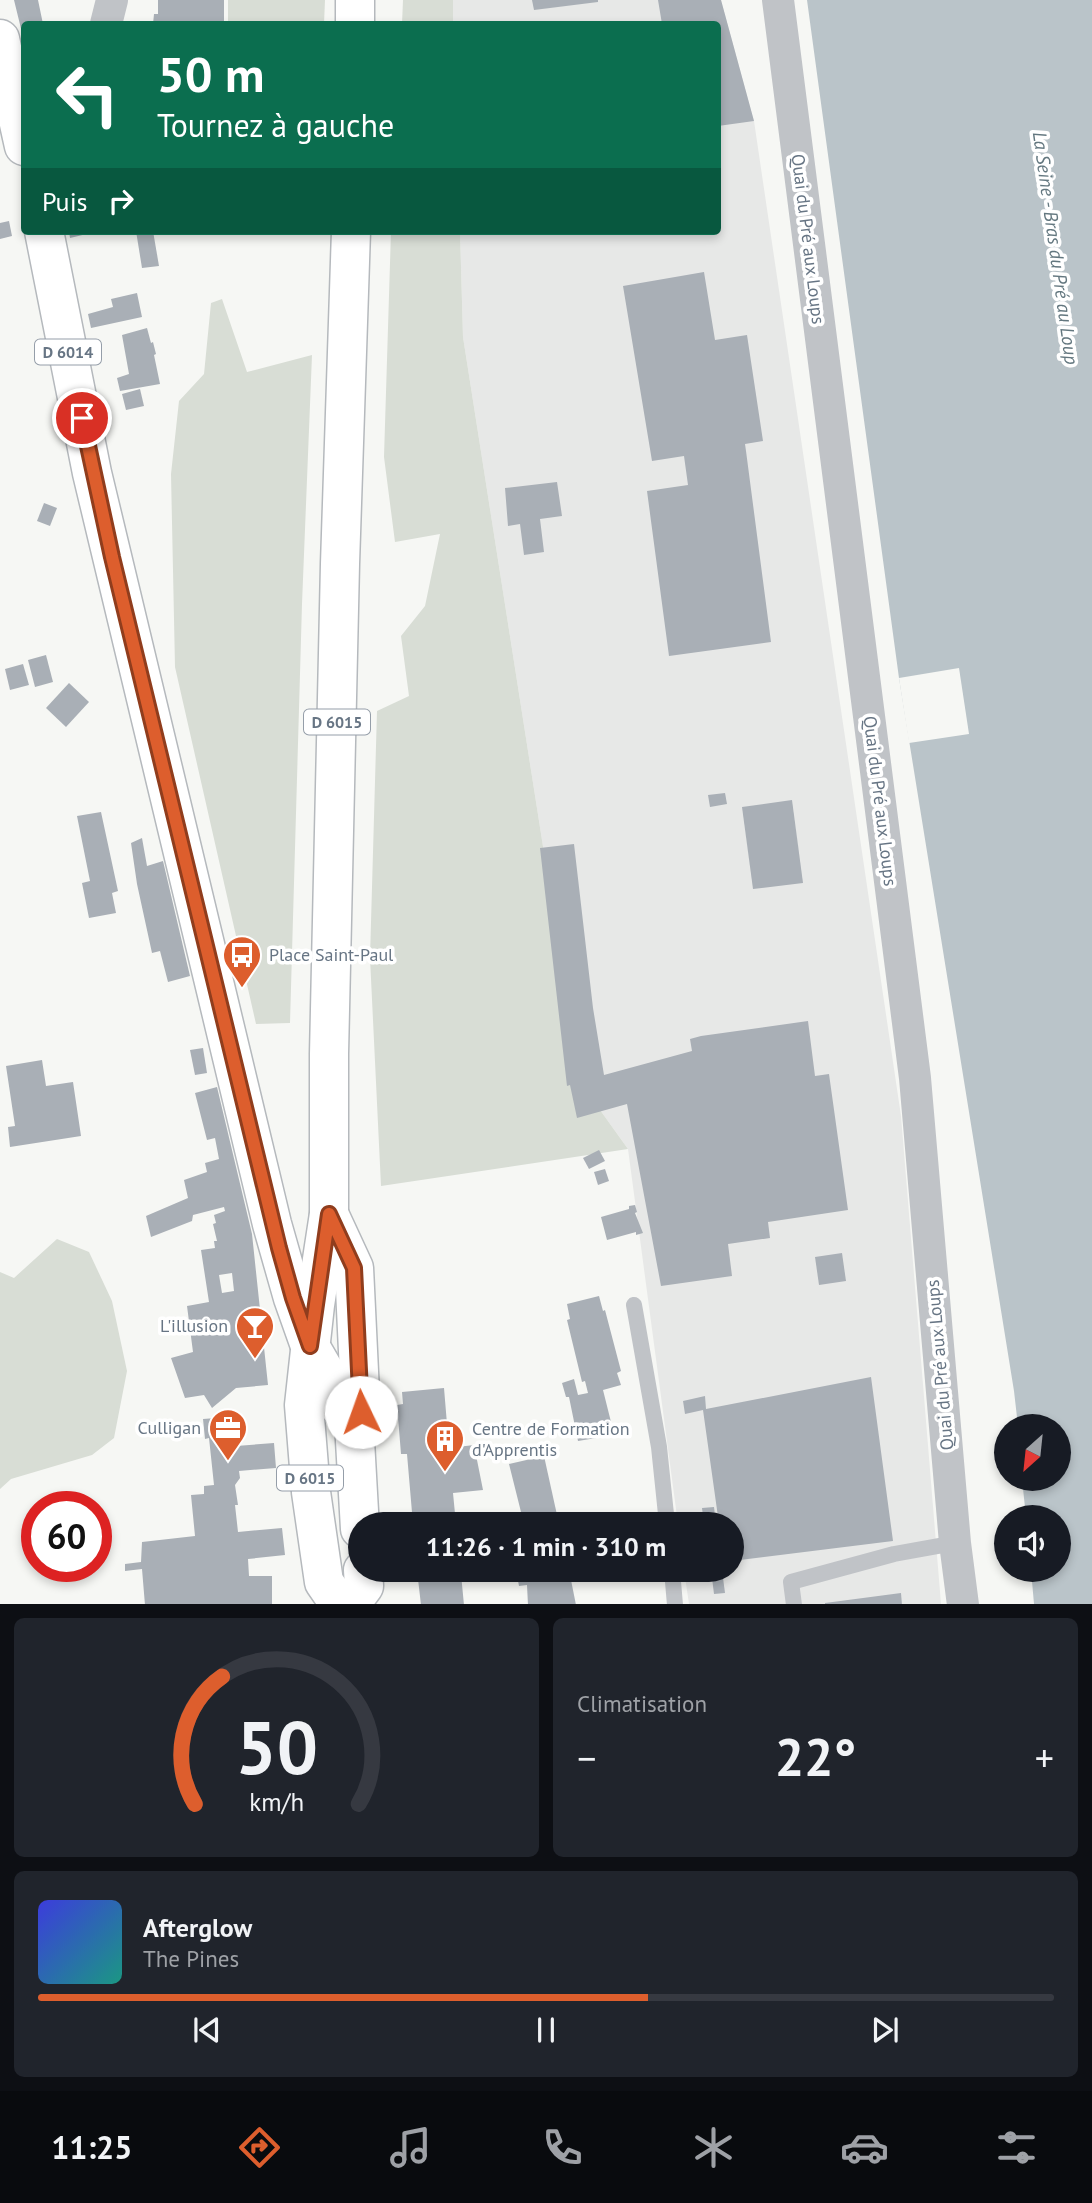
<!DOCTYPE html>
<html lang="fr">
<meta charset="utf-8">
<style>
:root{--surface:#171b24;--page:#20242c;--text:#f1f3f6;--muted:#9ea1a6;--line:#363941;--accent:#dd5e2d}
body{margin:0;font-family:"PT Sans",sans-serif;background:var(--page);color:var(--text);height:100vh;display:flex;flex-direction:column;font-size:26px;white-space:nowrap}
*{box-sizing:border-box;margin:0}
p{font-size:23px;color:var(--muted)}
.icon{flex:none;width:38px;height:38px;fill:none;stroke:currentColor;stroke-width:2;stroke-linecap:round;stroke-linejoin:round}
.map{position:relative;height:1604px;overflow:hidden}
.sheet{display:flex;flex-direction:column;gap:14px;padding:14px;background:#0d0f14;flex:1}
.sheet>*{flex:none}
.hud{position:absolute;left:21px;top:21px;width:700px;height:214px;border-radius:7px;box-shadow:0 4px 10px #0003;background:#0b6e4f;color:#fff;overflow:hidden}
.needle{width:46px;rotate:207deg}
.controls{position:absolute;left:994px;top:1414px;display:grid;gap:14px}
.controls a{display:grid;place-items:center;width:77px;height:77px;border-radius:50%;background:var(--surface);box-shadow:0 4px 10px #0003;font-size:35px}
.speed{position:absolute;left:21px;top:1491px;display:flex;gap:14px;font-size:35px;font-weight:700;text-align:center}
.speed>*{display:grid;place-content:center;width:91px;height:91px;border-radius:50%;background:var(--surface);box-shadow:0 4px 10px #0003;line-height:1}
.speed .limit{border:10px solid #d22;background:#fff;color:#111}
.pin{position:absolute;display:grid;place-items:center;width:60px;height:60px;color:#fff;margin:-30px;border:4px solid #fff;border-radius:50%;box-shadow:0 2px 7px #0007}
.me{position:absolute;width:77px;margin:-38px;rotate:357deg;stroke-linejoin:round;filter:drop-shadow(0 0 5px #0008)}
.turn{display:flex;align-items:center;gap:24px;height:147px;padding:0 21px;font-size:32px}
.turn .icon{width:91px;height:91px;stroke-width:2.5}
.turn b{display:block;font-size:49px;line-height:60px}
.then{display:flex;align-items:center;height:66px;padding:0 21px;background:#0003;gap:14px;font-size:26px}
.big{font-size:52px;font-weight:800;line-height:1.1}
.sheet .tile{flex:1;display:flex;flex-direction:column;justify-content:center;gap:10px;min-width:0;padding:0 24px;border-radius:10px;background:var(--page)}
.sheet .dial{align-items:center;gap:0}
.dial svg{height:182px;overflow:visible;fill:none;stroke:var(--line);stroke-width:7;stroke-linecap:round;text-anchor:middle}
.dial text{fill:var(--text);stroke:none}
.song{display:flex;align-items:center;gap:21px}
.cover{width:84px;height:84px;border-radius:10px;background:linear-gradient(135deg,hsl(240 70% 55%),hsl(170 70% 35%))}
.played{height:7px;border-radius:4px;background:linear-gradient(90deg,var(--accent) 60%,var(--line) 60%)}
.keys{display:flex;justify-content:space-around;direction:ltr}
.heat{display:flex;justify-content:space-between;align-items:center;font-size:38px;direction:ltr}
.sheet .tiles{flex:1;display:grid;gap:14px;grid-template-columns:1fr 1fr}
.tile:last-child{grid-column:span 2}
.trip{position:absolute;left:348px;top:1512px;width:396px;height:70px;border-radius:35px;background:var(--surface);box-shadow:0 4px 10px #0003;font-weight:800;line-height:70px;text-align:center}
.tabs{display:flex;height:112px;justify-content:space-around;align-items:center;background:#090b0e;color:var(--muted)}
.tabs .icon{width:49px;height:49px}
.tabs .selected{color:var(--accent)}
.tabs b{font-size:32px;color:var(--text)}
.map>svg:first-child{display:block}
</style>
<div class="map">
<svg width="1092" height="1605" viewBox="0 0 1092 1605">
<rect width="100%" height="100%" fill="#f6f7f4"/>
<path fill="#e7e8e7" d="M453,0H721L754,121L901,1116L941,1604H689L684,1570H732V1524H678L628,1149L580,1082L463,337L460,231H718V24H453Z"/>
<g fill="#d8ddd5">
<path d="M228,0H325L324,24H228Z"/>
<path d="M403,0H453V24H402Z"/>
<path d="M391,231H460L463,337L580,1082L628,1149L381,1186L370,958L377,711L409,696L401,636L425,606L440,534L395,542L384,457Z"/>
<path d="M222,299L247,372L312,355L302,604L290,1023L256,1024L175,667L171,474L179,401L204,374L211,303Z"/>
<path d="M57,1239L89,1252L112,1301L127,1371L114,1438L92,1455L11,1479L0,1489V1272L14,1278Z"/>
</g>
<path fill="#bac4c9" d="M807,0H1092V1604H1034L1031,1570H1059V1517H1026L1022,1479H1059V1426H1018L1014,1391L899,678Z"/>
<path fill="#f6f7f4" d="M959,668L969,734L909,743L899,678Z"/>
<g fill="#a9afb6" fill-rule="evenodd">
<path d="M14,0H38L43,24H24V41Z"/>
<path d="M158,0H224V24H153L154,14H158Z"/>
<path d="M532,0H598V2L534,10Z"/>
<path d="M658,0H721L754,121L718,126V24H662Z"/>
<path d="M9,221L12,236L0,239V223Z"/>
<path d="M69,231H95V232L70,238Z"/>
<path d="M136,231H153L159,266L142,268Z"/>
<path d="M704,272L715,340L747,335L763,441L745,444L746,451L771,642L669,656L647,491L688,485L684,456L652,461L623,286Z"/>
<path d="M137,293L142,317L91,328L88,314L113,307L111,299Z"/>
<path d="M147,328L151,343L153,342L156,354L154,355L160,384L120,391L117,378L129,374L122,335Z"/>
<path d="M140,389L144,406L126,410L122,394Z"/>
<path d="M557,482L562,516L540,519L544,552L524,555L520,524L508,526L505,488Z"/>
<path d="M44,503L57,508L50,526L37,521Z"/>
<path d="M46,655L53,682L35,687L28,660Z"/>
<path d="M23,664L29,685L10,690L5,669Z"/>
<path d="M69,683L89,702L66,727L46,708Z"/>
<path d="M725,793L727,804L710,807L708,795Z"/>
<path d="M792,800L803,883L753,889L742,807Z"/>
<path d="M101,812L118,891L112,893L116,913L89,918L82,883L90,881L77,816Z"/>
<path d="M142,838L147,866L163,861L190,976L168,982L160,951L152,953L137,884L131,843Z"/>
<path d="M574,844L593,1008L604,1075L692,1051L690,1039L701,1036L808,1021L815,1076L829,1074L848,1210L768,1222L770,1238L728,1244L732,1276L661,1286L627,1104L577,1118L570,1085L567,1086L540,848Z"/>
<path d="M203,1048L207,1073L195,1075L190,1050Z"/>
<path d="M42,1060L46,1086L73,1082L81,1136L10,1147L8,1127L15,1126L6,1066Z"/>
<path d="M217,1087L252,1234L268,1385L236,1388L212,1408L204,1395L185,1398L171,1358L193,1352L187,1306L209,1302L201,1250L215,1248L214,1241H217L213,1224L216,1223L214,1215L225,1211L224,1207L193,1215L192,1221L151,1237L146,1216L188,1198L184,1180L207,1172L205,1163L219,1159L215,1138L207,1140L195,1093ZM232,1273L234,1291L222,1293L219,1275Z"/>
<path d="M599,1150L605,1161L589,1169L583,1158Z"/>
<path d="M605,1169L609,1181L598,1185L594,1172Z"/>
<path d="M635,1205L637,1212L635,1213L643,1233L636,1235V1232L607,1240L601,1217L629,1209V1206Z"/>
<path d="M842,1253L846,1281L819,1285L815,1257Z"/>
<path d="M599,1296L603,1311L605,1310L621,1371L617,1373L621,1385L603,1390L612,1426L600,1429L602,1437L578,1441L569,1397H566L562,1383L574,1379L578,1395L588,1393L585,1381L582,1382L567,1320L570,1319L567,1304Z"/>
<path d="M871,1377L893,1541L732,1561V1524H719L703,1410L685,1414L683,1401L705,1396L706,1409Z"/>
<path d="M444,1388L449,1448L474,1445L483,1490L453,1493L456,1524H413L407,1454H401L397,1405L403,1404L402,1392Z"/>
<path d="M229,1417L230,1434L236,1439V1446L274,1443L276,1468L239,1471L240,1478L235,1485L238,1505H235L238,1532L282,1528L285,1555L248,1559L249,1576H272V1605H145L142,1569L125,1571V1564L141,1562L142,1542L195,1536L191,1495L204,1494V1486L214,1485L209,1438L205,1439L203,1419Z"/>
<path d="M544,1456L559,1524H524L509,1464Z"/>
<path d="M714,1507L716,1524H704L702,1508Z"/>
<path d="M411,1570H491V1572L461,1574L464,1605H421L418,1579H412Z"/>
<path d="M516,1570H569L576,1605H528L527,1585L519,1586Z"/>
<path d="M711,1570H722L725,1593L714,1594Z"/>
<path d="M901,1593L902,1605H825V1603Z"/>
</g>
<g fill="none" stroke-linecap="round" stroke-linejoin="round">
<defs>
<g id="primary">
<path d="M355,24V0"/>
<path d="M0,39L24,146"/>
<path d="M44,231L92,473L272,1224L293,1298L310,1346L324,1370L336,1403L354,1423L360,1529"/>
<path d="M329,1214L354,1268L361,1413L354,1423"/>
<path d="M340,1605L324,1582L311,1492L304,1405L315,1305L329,1214V1054L340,564L351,231"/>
<path d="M350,1605L364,1586L363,1570"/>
</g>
</defs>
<use href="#primary" stroke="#b5b9bd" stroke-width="41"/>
<g stroke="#c0c3c7" stroke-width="16">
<path d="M634,1305L659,1447L667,1524"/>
<path d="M672,1570L675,1605"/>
<path d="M794,1605L791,1582L894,1554L955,1543"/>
</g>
<g stroke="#c0c3c7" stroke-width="32">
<path d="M778,0L915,1078L955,1543L963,1605"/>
<path d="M106,24L112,0"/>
</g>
<use href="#primary" stroke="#fff" stroke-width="38"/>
</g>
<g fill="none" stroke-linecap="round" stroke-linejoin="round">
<defs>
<path id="route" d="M82,418L112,557L279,1248L293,1298L310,1346L329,1214L354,1268L361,1412"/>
</defs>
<use href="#route" stroke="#903d1d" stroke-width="18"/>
<use href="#route" stroke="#dd5e2d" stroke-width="12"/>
</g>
<defs>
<symbol id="bus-pin" viewBox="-11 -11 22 30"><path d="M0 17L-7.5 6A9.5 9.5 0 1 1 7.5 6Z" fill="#dd5e2d" stroke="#fff"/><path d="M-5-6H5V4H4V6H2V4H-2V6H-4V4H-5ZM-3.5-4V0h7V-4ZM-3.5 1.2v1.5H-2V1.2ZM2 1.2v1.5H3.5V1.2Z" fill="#fff"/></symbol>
<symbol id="bar-pin" viewBox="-11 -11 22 30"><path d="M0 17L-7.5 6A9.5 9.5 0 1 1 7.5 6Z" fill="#dd5e2d" stroke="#fff"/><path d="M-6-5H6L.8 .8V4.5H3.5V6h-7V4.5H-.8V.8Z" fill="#fff"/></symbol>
<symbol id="office-pin" viewBox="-11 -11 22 30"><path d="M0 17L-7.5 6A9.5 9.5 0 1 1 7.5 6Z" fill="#dd5e2d" stroke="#fff"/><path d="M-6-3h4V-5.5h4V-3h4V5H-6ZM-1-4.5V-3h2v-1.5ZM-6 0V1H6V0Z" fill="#fff"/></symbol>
<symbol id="building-pin" viewBox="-11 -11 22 30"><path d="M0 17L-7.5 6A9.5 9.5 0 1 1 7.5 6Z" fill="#dd5e2d" stroke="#fff"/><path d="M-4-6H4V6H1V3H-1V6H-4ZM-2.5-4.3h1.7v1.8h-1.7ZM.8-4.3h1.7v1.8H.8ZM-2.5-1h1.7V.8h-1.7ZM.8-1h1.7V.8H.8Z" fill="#fff"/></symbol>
</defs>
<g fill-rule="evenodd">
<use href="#bus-pin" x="220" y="933" width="44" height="60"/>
<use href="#bar-pin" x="233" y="1304" width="44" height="60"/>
<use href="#office-pin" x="206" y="1406" width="44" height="60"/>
<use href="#building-pin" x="423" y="1417" width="44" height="60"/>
</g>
<g text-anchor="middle" stroke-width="7" stroke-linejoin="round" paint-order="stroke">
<g fill="#fff" stroke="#959ea9" stroke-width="2">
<rect x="35" y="339.5" width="66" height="25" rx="5"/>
<rect x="304" y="709.5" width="66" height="25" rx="5"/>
<rect x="277" y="1465.5" width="66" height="25" rx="5"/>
</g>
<g font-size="16" font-weight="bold" fill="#677584">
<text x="68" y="358">D 6014</text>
<text x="337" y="728">D 6015</text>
<text x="310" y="1484">D 6015</text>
</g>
<g font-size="18" fill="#677584" stroke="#fff">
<text transform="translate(808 239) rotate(83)" y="6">Quai du Pré aux Loups</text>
<text transform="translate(880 801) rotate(83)" y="6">Quai du Pré aux Loups</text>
<text transform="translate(940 1365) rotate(-95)" y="6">Quai du Pré aux Loups</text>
</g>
<g font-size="18" fill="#677584" stroke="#fff" text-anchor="start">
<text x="269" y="961">Place Saint-Paul</text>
<text x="228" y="1332" text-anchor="end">L'illusion</text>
<text x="201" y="1434" text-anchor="end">Culligan</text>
<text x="472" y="1435">Centre de Formation<tspan x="472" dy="21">d'Apprentis</tspan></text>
</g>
<g font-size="19" font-style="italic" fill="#63777f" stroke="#fff">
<text transform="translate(1056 248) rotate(82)" y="7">La Seine - Bras du Pré au Loup</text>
</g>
</g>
</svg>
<div class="controls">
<a><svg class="needle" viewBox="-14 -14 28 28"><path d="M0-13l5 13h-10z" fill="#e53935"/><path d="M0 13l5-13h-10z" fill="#9ea1a6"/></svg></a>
<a><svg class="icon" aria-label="sound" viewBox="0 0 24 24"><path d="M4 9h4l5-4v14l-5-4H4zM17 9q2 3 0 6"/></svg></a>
</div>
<div class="speed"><div class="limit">60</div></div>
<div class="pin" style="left:82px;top:418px;background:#d93025"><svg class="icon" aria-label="arrive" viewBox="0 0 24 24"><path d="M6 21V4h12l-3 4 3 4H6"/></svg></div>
<svg class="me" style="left:361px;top:1412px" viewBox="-20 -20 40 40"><circle r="19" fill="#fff"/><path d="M0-13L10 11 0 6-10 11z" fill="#dd5e2d"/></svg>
<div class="trip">11:26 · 1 min · 310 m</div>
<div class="hud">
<div class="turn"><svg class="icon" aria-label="left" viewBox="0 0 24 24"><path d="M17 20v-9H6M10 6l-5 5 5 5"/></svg><div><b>50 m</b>Tournez à gauche</div></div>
<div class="then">Puis<svg class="icon" aria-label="right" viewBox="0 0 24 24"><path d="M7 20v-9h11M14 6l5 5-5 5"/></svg></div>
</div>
</div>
<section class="sheet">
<div class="tiles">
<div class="tile dial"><svg viewBox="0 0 100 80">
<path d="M14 69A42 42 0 1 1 86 69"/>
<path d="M14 69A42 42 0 0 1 26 13" stroke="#dd5e2d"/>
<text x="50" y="56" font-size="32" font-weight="700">50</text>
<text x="50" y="72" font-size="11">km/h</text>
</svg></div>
<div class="tile"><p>Climatisation</p>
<div class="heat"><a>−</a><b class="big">22°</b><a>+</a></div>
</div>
<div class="tile">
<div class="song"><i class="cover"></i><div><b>Afterglow</b><p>The Pines</p></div></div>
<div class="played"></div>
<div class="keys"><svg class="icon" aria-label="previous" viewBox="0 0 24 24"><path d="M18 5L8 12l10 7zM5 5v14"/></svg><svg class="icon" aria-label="pause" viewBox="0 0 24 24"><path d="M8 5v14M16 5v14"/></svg><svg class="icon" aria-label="next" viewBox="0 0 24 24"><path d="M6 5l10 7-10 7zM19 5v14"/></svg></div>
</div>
</div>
</section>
<nav class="tabs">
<b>11:25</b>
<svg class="icon selected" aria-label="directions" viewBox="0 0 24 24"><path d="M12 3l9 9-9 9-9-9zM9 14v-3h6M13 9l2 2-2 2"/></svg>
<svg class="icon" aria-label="music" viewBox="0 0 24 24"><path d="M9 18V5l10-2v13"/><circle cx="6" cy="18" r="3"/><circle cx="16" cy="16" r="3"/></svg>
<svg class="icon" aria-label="phone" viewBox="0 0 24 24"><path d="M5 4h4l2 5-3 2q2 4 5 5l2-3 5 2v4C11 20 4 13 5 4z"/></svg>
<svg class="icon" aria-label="climate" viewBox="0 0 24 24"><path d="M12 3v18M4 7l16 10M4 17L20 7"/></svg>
<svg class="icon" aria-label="car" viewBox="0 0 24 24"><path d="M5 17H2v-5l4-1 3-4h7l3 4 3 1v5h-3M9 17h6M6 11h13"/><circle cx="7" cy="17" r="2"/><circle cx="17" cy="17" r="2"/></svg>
<svg class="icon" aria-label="filters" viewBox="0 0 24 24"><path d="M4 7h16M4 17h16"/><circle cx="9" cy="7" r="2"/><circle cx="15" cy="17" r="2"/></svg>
</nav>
